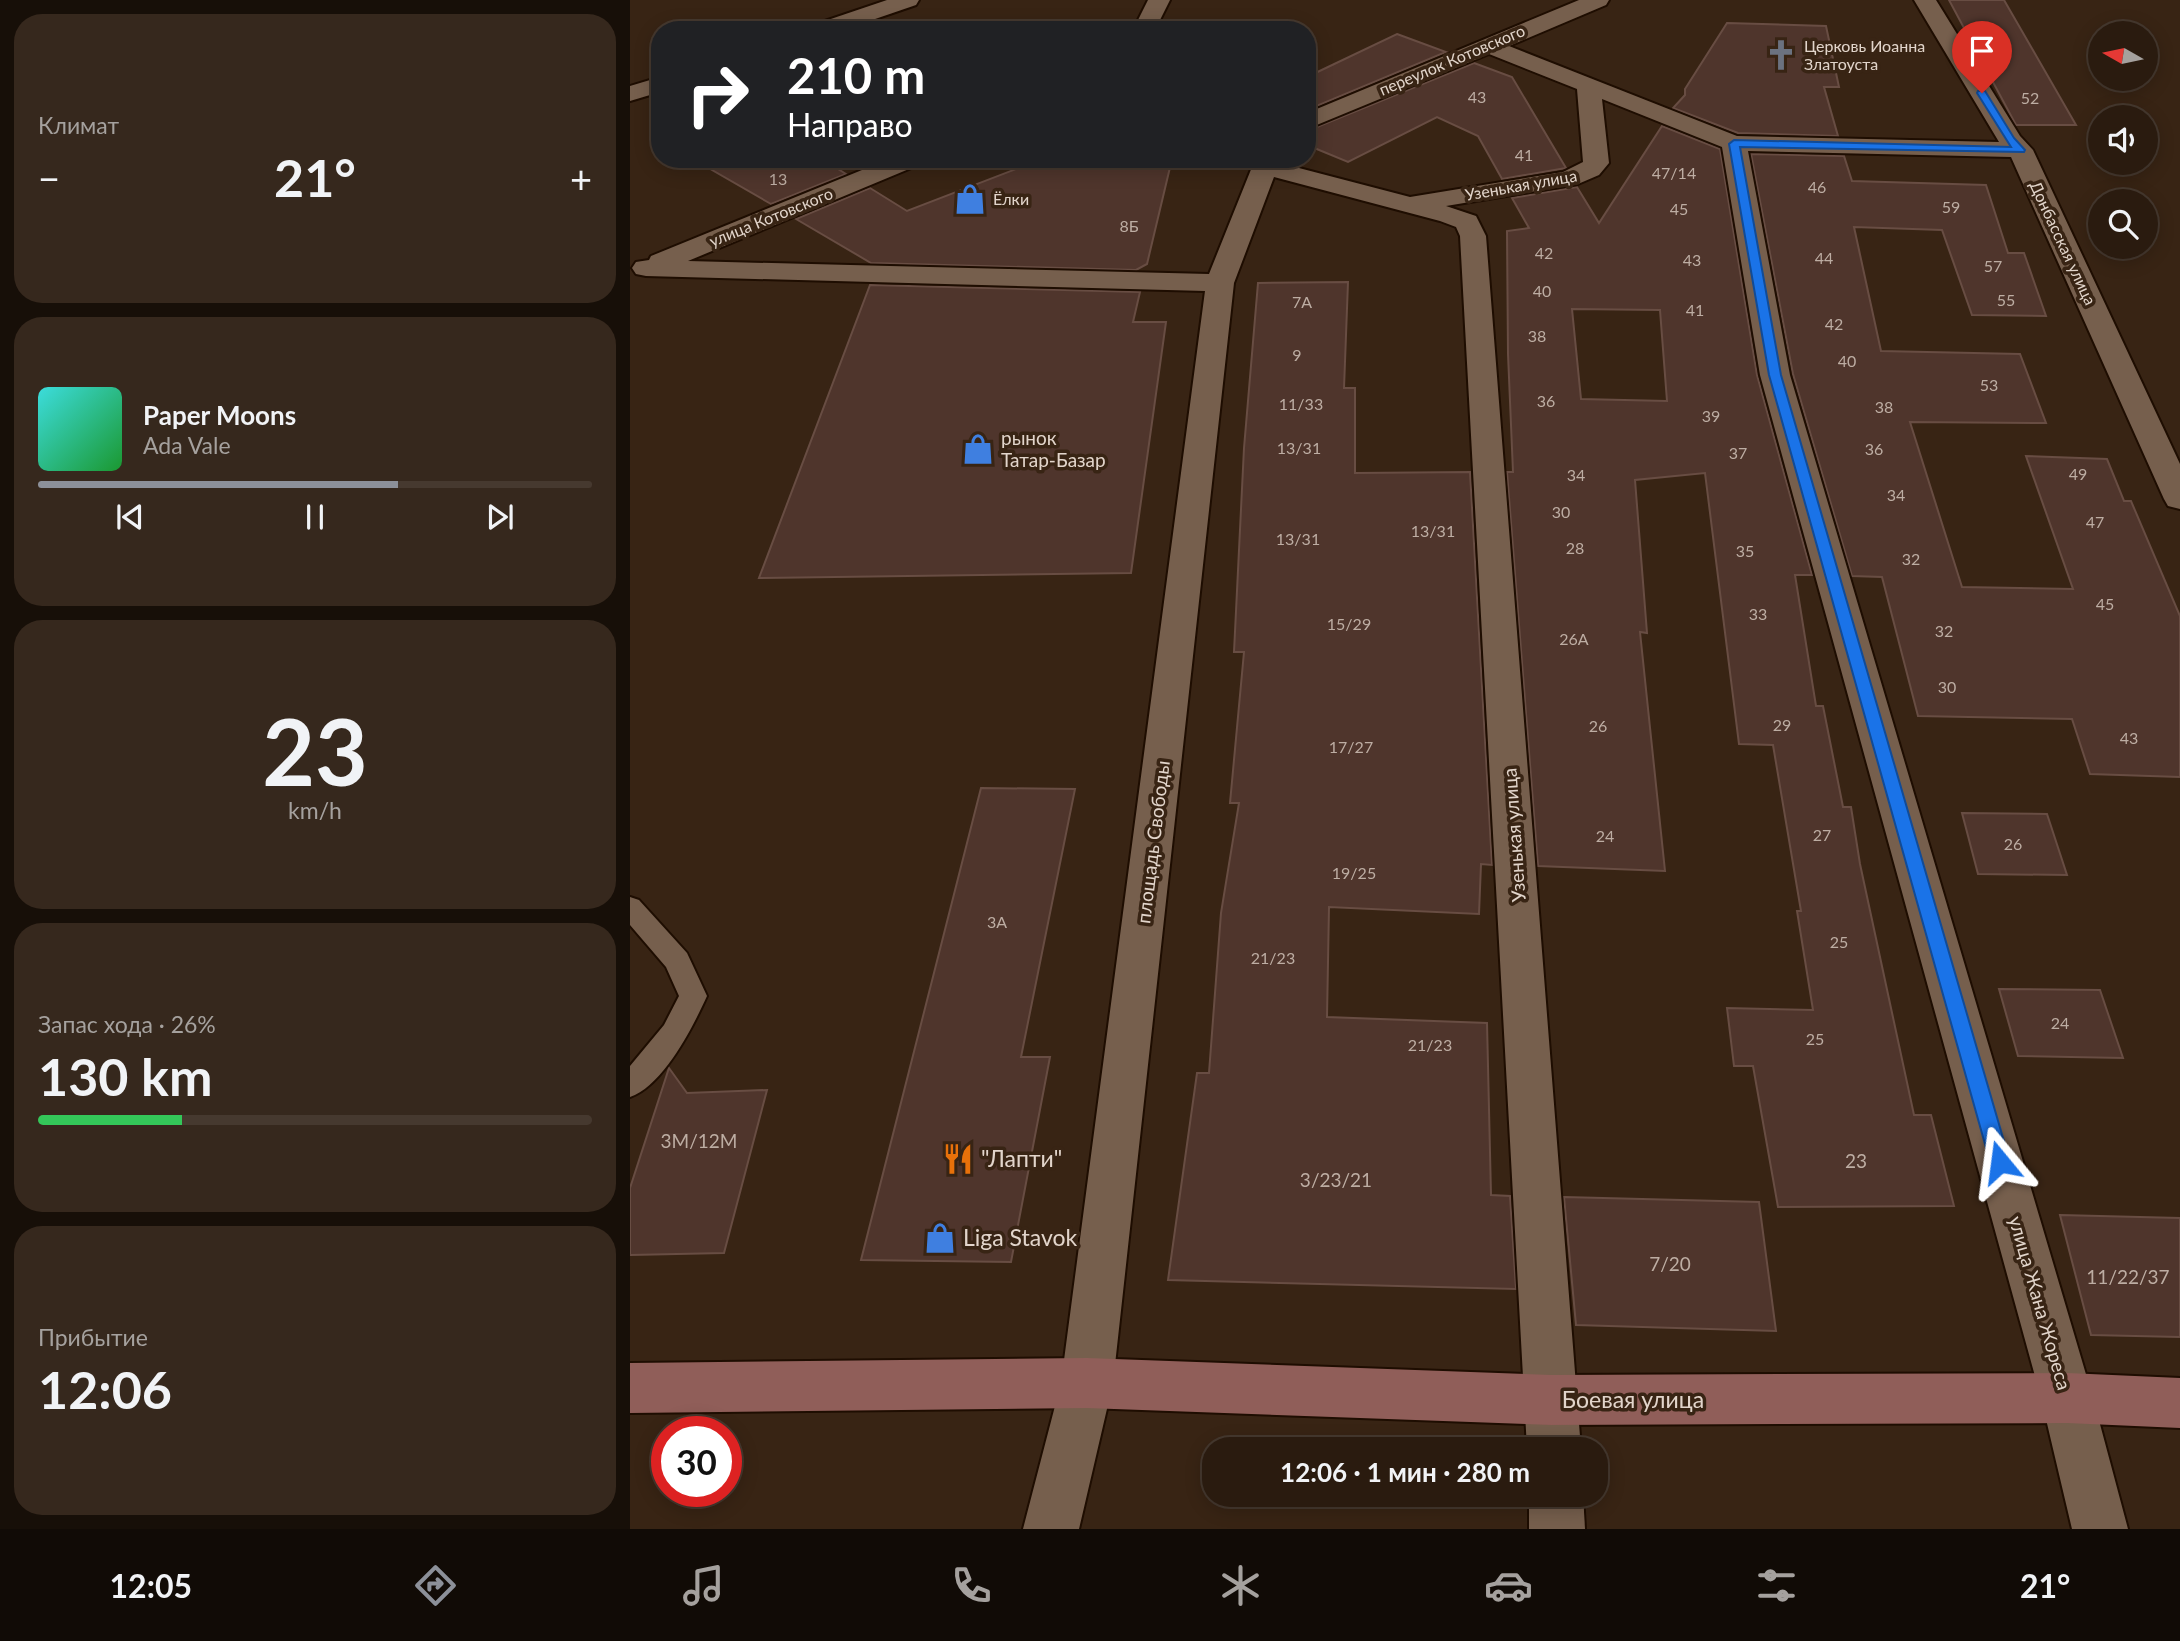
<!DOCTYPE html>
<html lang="ru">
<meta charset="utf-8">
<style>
:root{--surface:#2a1b0f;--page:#36281d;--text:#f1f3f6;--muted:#a5a19e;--line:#46392f;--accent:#8c9099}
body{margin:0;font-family:Lato,sans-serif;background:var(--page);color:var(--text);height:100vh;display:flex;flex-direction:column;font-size:26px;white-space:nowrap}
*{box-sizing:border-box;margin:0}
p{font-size:23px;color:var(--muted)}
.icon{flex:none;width:38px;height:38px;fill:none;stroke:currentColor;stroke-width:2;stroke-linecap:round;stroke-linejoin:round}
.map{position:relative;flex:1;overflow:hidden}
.details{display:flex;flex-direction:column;gap:14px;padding:14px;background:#170f08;width:630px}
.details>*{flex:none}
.banner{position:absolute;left:21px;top:21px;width:665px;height:147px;border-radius:28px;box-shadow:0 4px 18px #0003,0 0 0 2px var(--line);background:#202124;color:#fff;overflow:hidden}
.needle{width:46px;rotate:279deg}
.controls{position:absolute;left:1458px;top:21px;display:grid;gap:14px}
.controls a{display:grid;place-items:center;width:70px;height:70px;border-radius:50%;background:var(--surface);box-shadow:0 4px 18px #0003,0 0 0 2px var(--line);font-size:35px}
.speed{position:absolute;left:21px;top:1416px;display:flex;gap:14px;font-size:35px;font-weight:700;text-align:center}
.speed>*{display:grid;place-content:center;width:91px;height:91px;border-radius:50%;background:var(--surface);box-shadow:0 4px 18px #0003,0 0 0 2px var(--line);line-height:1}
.speed .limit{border:10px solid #d22;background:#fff;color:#111}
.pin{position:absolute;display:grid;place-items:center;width:60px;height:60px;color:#fff;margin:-72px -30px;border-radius:50% 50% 50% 0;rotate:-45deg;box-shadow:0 0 7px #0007}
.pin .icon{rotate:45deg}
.me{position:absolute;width:77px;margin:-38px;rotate:344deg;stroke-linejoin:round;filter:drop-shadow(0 0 5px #0008)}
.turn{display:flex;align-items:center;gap:24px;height:147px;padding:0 21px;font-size:32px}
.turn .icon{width:91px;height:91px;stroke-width:2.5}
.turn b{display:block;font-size:49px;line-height:60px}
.big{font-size:52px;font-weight:700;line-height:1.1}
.details .widget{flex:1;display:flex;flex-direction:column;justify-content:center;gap:10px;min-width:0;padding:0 24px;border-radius:28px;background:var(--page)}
.details .dial{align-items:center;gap:0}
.dial b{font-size:91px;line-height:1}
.song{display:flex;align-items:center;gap:21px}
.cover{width:84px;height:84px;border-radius:10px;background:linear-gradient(135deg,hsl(180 70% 55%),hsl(130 70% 35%))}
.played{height:7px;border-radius:4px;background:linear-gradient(90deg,var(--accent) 65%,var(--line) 65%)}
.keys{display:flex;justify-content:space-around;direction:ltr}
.heat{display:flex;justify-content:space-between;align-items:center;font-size:38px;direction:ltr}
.charge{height:10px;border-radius:5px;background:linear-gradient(90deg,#34c759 26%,var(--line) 0)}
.trip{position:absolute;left:572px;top:1437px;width:406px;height:70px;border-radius:28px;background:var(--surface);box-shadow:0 4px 18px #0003,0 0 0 2px var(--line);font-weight:700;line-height:70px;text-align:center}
.dock{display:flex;height:112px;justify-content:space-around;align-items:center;background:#110b06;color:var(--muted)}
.dock .icon{width:49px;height:49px}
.dock .active{color:var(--accent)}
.dock b{font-size:32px;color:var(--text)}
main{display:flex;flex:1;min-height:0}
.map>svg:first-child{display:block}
</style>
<main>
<section class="details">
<div class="widget"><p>Климат</p>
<div class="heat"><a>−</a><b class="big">21°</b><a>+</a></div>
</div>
<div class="widget">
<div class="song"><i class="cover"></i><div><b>Paper Moons</b><p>Ada Vale</p></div></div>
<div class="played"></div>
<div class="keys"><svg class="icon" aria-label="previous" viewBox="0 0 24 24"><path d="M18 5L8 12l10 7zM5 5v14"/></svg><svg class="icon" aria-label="pause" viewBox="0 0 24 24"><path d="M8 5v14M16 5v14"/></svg><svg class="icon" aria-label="next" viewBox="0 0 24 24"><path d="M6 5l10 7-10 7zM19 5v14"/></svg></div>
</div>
<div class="widget dial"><b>23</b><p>km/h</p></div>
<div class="widget"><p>Запас хода · 26%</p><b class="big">130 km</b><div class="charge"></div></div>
<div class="widget"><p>Прибытие</p><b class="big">12:06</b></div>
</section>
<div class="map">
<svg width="1550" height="1529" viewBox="0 0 1550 1529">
<rect width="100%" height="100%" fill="#382414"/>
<g fill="#4f352c" stroke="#684d43" stroke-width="2" fill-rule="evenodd">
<path d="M1319,0H1374L1446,125H1386Z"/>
<path d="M1097,23L1196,26L1209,87H1194L1208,136L1108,133L1043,108L1055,95V89Z"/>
<path d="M767,34L816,52L677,110V77Z"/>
<path d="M844,63L882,77L936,168L872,179L848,136L807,117L718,162L677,145V131Z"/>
<path d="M1032,126L1090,149L1127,375L1182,575H1165L1186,706H1193L1213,807H1221L1230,864L1284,1115H1301L1324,1206L1148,1207L1123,1066H1104L1097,1008L1183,1010L1167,911H1171L1143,745L1109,744L1075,473L1005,480L1017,633L1010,632L1035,871L908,866L877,472H883L878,354L877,231L899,228L882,198L947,187L969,223ZM942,309L1030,310L1037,401L951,399Z"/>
<path d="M1121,154L1214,156L1222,181L1356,185L1378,253H1394L1416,316L1342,315L1312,230L1224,227L1251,351L1390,354L1416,423L1280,422L1332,587L1443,589L1396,456L1477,459L1494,501H1501L1550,616V777L1460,774L1442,719L1288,716L1252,577L1222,576L1163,374Z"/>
<path d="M63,159H192L216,174L141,204Z"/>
<path d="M412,159H542L517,264L506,270L241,263L166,219L240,188L277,211Z"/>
<path d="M718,282L714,388H725V473L840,472L862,865L851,864L849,914L699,907L697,1017L857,1023L861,1195L880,1196L886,1289L538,1280L567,1073H579L591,913L609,803H600L614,652H604L614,448L628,283Z"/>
<path d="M240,285L510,292L503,322H536L501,573L129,578Z"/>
<path d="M351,788L445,789L391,1057H420L381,1262L231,1260Z"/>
<path d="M1332,813L1417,814L1437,875L1348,874Z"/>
<path d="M1369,989L1470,990L1493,1058L1388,1056Z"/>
<path d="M39,1068L57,1093L137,1090L94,1253L0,1255V1188Z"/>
<path d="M934,1197L1129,1202L1146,1331L946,1325Z"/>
<path d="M1430,1215L1550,1218V1337L1461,1335Z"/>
</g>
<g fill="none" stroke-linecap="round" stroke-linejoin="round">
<defs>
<path id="lane" d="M0,897L9,900L57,953L77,996C63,1027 33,1086 0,1097V1066L34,1025L49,996L36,967L0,925Z"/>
<g id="street">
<path d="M257,0H289L286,5L213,30H180L183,25Z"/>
<path d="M518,0H540L525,30H503Z"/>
<path d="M949,0H979L976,5L879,46L1107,136L1369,142L1284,0H1306L1390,136L1403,150L1550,464V509L1538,506L1534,499L1381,157L1118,151L1160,375L1463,1398L1498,1529H1442L1411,1398L1130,375L1092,147L972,99L979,163L969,175L948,184L816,206L846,216L856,236L951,1449H897L830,236L826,227L810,221L644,177L604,283L483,1383L449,1529H393L431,1383L575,291L16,276L6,274L2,268L6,262L19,260L21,256L259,159H294L291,164L58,261L579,274L622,167L620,159H646V162L780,197L933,172L953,162L947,89L859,54L677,129V113Z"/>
<path d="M30,77V92L0,101V86Z"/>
<path d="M899,1494H953L955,1529H899Z"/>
</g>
<path id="secondary" d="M457,1358L921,1375L1437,1373L1550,1378V1428L1437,1423L921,1425L457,1408L0,1413V1363Z"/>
</defs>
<use href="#lane" stroke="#1e0d01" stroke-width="4"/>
<use href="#street" stroke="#1e0d01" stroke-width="4"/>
<use href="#secondary" stroke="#1e0d01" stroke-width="4"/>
<use href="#lane" fill="#765f4d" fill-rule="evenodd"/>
<use href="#street" fill="#765f4d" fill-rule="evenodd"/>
<use href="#secondary" fill="#905e59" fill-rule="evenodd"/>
</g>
<path fill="#1a73e8" stroke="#114b97" stroke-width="2" d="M1348,91H1355L1384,138L1395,150L1394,152L1110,147L1151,375L1380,1162L1377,1168L1370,1171L1363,1168L1360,1162L1139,375L1099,144L1104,140L1381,147L1347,93Z"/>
<defs>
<symbol id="church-bare" viewBox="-9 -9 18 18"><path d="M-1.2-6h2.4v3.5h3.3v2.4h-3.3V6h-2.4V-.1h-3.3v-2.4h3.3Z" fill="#6b7280" stroke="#382414" stroke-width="2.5" paint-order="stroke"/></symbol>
<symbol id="shop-bare" viewBox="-9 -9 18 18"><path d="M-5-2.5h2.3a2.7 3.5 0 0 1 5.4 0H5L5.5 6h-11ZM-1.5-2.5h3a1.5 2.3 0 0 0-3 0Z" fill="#3f7fe0" stroke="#382414" stroke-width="2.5" paint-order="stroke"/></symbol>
<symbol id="restaurant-bare" viewBox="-9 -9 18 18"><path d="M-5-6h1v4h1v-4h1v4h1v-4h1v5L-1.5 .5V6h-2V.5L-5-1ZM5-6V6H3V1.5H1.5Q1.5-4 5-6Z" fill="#e8710a" stroke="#382414" stroke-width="2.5" paint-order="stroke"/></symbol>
</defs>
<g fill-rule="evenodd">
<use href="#church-bare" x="1129" y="33" width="44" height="44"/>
<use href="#shop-bare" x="318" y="177" width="44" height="44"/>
<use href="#shop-bare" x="326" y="427" width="44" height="44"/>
<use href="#restaurant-bare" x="306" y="1137" width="44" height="44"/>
<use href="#shop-bare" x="288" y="1216" width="44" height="44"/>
</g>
<g text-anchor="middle" stroke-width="7" stroke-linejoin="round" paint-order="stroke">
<g font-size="16" fill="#e2d5cb" stroke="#382414" text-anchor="start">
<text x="1174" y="52">Церковь Иоанна<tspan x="1174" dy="18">Златоуста</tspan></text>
<text x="363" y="205">Ёлки</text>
</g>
<g font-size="16" fill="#e2d5cb" stroke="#382414">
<text transform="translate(822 60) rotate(-23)" y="6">переулок Котовского</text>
<text transform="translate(891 185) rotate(-10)" y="6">Узенькая улица</text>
<text transform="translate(141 217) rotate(-22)" y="6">улица Котовского</text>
<text transform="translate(1433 243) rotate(65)" y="6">Донбасская улица</text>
</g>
<g font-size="16" fill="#bdada3">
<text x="847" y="103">43</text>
<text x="1400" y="104">52</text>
<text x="894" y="161">41</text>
<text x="1044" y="179">47/14</text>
<text x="148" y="185">13</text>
<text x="1187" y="193">46</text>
<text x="1321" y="213">59</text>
<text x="1049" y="215">45</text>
<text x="499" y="232">8Б</text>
<text x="914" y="259">42</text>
<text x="1194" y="264">44</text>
<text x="1062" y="266">43</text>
<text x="1363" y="272">57</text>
<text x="912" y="297">40</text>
<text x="1376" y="306">55</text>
<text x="672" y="308">7А</text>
<text x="1065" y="316">41</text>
<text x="1204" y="330">42</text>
<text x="907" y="342">38</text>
<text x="667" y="361">9</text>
<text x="1217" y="367">40</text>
<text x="1359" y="391">53</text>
<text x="916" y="407">36</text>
<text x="671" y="410">11/33</text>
<text x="1254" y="413">38</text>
<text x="1081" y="422">39</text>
<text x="669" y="454">13/31</text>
<text x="1244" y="455">36</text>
<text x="1108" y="459">37</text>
<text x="1448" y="480">49</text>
<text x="946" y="481">34</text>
<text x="1266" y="501">34</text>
<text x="931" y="518">30</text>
<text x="1465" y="528">47</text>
<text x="803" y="537">13/31</text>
<text x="668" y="545">13/31</text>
<text x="945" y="554">28</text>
<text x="1115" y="557">35</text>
<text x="1281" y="565">32</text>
<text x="1475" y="610">45</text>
<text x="1128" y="620">33</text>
<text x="719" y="630">15/29</text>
<text x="1314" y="637">32</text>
<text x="944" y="645">26А</text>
<text x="1317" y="693">30</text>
<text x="1152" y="731">29</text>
<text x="968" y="732">26</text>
<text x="1499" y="744">43</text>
<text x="721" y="753">17/27</text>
<text x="1192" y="841">27</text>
<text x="975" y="842">24</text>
<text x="1383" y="850">26</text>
<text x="724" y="879">19/25</text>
<text x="367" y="928">3А</text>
<text x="1209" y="948">25</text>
<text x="643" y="964">21/23</text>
<text x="1430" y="1029">24</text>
<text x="1185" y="1045">25</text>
<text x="800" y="1051">21/23</text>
</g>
<g font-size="19" fill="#e2d5cb" stroke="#382414" text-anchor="start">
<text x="371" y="445">рынок<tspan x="371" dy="22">Татар-Базар</tspan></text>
</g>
<g font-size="19" fill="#e2d5cb" stroke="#382414">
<text transform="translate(884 835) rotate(-94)" y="7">Узенькая улица</text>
<text transform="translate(523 842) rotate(-83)" y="7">площадь Свободы</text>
<text transform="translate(1410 1303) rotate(74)" y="7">улица Жана Жореса</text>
</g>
<g font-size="19" fill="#bdada3">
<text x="69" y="1148">3М/12М</text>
<text x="1226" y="1168">23</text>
<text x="706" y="1187">3/23/21</text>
<text x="1040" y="1271">7/20</text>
<text x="1498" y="1284">11/22/37</text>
</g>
<g font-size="23" fill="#e2d5cb" stroke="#382414" text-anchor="start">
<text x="351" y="1167">"Лапти"</text>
<text x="333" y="1246">Liga Stavok</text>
</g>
<g font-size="23" fill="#e2d5cb" stroke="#382414">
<text x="1003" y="1408">Боевая улица</text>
</g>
</g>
</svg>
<div class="controls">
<a><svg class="needle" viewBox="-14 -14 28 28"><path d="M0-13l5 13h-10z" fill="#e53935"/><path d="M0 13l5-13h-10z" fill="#a5a19e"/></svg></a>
<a><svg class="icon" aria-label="sound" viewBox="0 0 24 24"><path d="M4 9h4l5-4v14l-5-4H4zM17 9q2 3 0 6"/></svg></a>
<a><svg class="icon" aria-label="search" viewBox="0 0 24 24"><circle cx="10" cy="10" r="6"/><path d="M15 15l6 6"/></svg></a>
</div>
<div class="speed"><div class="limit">30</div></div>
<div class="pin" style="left:1352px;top:93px;background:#d93025"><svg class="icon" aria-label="arrive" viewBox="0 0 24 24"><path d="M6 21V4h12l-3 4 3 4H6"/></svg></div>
<svg class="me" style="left:1370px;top:1162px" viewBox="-20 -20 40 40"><path d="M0-17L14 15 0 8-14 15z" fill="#1a73e8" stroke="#fff" stroke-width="4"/></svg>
<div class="trip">12:06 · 1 мин · 280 m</div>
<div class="banner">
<div class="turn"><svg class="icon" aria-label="right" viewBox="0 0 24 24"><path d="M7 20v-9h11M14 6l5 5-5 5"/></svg><div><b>210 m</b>Направо</div></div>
</div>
</div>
</main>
<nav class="dock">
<b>12:05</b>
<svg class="icon active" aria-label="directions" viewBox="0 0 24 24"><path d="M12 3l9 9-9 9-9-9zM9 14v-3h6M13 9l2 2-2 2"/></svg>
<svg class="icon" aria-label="music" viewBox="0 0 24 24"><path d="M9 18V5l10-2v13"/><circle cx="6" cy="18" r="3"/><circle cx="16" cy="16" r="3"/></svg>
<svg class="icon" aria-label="phone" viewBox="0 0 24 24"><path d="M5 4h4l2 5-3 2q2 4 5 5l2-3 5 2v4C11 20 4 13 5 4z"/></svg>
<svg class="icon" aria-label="climate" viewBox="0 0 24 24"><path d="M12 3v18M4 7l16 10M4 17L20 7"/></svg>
<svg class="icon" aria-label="car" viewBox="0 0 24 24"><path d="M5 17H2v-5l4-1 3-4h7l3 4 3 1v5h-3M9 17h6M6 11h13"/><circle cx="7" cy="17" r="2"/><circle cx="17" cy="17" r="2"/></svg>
<svg class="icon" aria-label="filters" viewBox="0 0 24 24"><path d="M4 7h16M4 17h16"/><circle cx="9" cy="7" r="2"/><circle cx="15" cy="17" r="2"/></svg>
<b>21°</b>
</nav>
